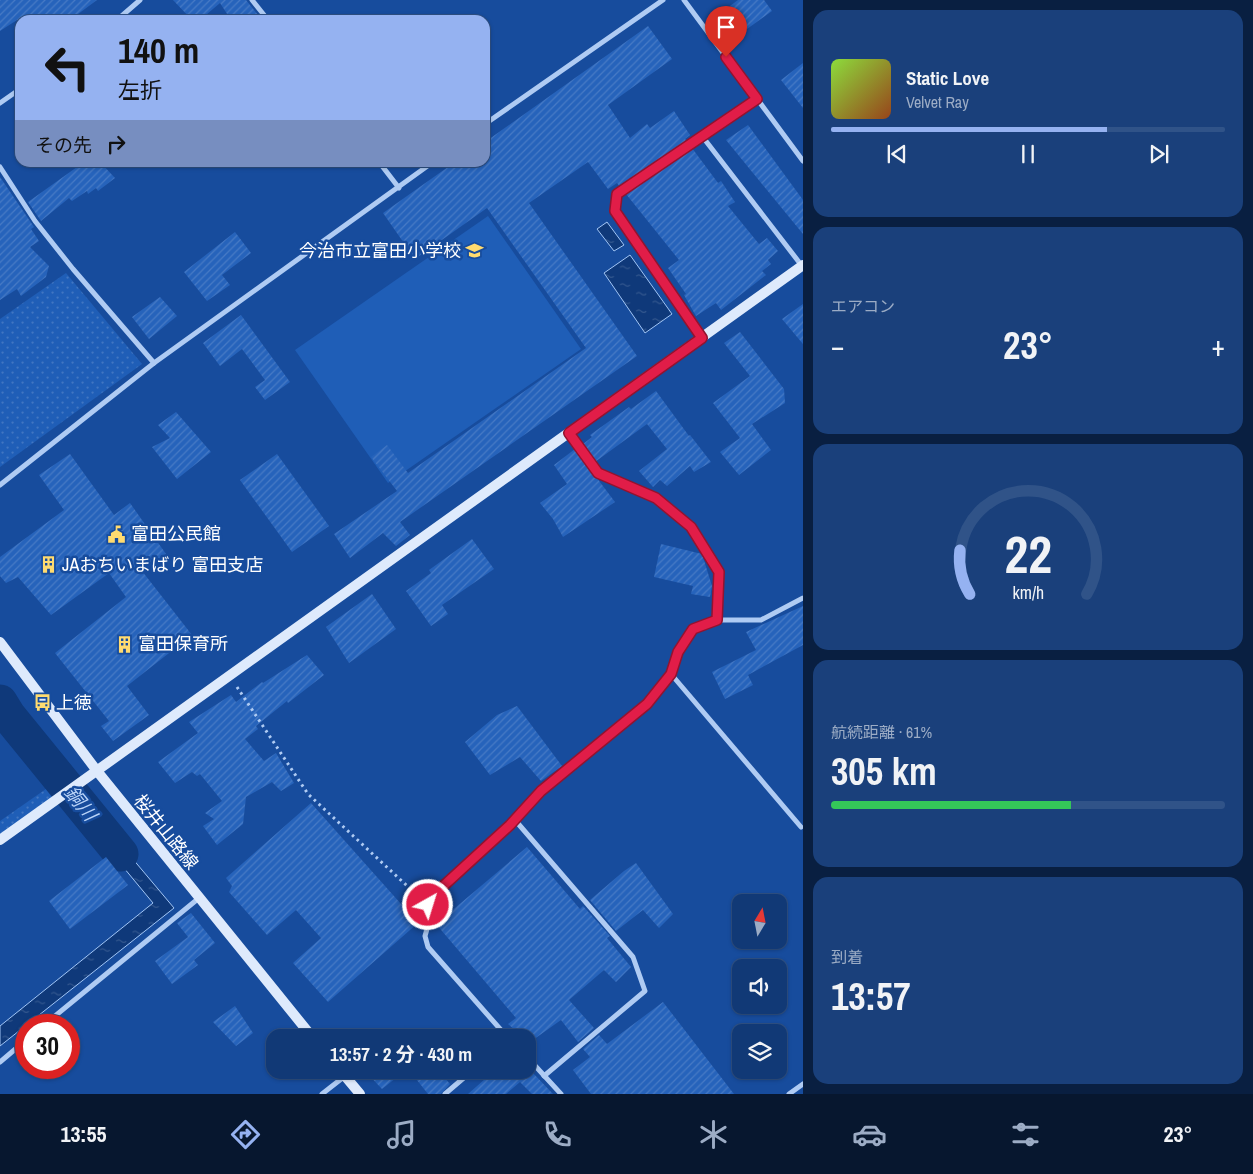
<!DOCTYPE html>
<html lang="ja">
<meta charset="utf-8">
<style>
:root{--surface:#113976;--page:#1a407b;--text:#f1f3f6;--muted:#9cacc5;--line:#305388;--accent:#95b2f1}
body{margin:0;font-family:"Archivo Narrow","Noto Sans JP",sans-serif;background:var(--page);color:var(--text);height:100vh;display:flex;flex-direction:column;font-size:19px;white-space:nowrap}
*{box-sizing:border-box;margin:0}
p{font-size:16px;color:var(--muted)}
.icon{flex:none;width:28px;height:28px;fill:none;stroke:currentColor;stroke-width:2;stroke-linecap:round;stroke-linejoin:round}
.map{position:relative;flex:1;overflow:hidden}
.sheet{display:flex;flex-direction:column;gap:10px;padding:10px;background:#091f41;width:450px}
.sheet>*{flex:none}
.guide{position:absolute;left:15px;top:15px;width:475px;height:152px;border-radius:15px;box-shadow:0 1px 4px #0004,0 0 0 1px var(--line);background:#95b2f1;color:#111;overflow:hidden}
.needle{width:32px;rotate:10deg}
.controls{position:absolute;left:732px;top:894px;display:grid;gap:10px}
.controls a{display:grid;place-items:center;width:55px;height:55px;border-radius:10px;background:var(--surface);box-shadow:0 1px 4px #0004,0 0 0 1px var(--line);font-size:25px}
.speed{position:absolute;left:15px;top:1014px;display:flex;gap:10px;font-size:25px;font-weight:700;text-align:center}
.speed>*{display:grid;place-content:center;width:65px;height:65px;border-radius:50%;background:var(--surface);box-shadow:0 1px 4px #0004,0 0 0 1px var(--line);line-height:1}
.speed .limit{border:8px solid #d22;background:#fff;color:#111}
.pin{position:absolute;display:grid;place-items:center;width:42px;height:42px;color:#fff;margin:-51px -21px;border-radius:50% 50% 50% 0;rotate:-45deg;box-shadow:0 0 5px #0007}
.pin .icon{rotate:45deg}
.me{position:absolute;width:55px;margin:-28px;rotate:39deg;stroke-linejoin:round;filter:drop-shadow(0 0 4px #0008)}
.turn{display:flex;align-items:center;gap:18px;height:105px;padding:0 20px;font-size:22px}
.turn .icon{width:65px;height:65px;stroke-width:2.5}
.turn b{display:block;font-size:35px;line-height:42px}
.then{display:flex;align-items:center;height:48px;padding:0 20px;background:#0003;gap:10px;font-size:19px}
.big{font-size:38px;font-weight:700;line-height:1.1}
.sheet .card{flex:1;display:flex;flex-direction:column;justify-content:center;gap:8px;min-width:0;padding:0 18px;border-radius:15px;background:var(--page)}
.sheet .dial{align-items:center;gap:0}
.dial svg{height:130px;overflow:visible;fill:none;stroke:var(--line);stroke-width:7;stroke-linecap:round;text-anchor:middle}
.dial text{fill:var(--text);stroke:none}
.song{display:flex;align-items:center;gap:15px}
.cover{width:60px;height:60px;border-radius:8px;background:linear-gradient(135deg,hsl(90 70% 55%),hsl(20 70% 35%))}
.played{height:5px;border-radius:2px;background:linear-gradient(90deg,var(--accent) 70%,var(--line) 70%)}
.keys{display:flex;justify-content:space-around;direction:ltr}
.heat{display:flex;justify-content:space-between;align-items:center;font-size:28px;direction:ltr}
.charge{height:8px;border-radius:4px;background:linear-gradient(90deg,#34c759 61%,var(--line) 0)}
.trip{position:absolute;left:266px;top:1029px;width:270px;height:50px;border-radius:15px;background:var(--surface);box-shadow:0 1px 4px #0004,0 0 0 1px var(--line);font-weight:700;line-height:50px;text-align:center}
.tabs{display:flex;height:80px;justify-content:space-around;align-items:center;background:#07172f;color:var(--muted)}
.tabs .icon{width:35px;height:35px}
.tabs .current{color:var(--accent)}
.tabs b{font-size:22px;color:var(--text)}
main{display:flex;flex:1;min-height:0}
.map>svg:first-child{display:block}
</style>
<main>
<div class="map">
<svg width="803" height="1094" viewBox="0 0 803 1094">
<defs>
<pattern id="green-dots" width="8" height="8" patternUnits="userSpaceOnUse" patternTransform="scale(1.25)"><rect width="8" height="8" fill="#1f5eb7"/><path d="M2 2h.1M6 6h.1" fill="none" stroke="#4176c2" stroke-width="1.8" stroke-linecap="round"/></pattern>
<pattern id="water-ripples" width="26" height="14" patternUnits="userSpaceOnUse" patternTransform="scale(1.25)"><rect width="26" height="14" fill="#0f397a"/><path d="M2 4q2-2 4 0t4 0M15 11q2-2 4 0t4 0" fill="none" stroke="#33578e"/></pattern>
<pattern id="building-hatch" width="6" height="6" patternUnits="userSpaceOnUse" patternTransform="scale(1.25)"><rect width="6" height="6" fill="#2663bb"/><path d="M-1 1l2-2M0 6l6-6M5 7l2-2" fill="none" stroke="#477ac5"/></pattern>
</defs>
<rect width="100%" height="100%" fill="#174c9d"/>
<g fill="url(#green-dots)">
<path d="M66,273L142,364L0,467V319Z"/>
<path d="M56,782L64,791L0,836V821Z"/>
</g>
<path fill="#1f5eb7" d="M488,216L581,349L388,483L295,350Z"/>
<g fill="url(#water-ripples)" stroke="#a1c5f5">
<path d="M607,222L624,245L614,251L597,229Z"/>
<path d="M630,255L672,314L645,333L604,273Z"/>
<path d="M0,694L47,758L37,766L0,714Z"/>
<path d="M95,814L174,908L0,1046V1026L153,903L85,821Z"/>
</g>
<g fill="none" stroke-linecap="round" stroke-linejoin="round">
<path stroke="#0f397a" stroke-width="35" d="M0,702L8,715L121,854"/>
</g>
<g fill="url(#building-hatch)">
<path d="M0,0H97L70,20H17L0,31Z"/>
<path d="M173,0H246L262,20H231L220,3L200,20H192Z"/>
<path d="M738,0H764L772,11L747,29L730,6Z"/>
<path d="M648,26L672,59L608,105L630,138L647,124L650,128L674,111L690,135L685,139L687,141L620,187L617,183L608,189L588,162L529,203L637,356L400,522L410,535L396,546L383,533L350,558L334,534L397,491L371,457L387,445L408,473L586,348L487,208L415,259L383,213L455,162H485V142Z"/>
<path d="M803,63V108L781,80Z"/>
<path d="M748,125L803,200V234L726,140Z"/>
<path d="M692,148L718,183L721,181L735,202L728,206L759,244L767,238L778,251L768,260L771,264L762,271L766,275L721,310L716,303L696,316L684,295L686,294L668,268L679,260L626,194Z"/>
<path d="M84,162H100L115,178L98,191L96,188L88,194L87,191L72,201L69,198L41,221L28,202Z"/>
<path d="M0,177L34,227L31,229L39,241L30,247L49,266L46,277L21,296L17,289L0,300Z"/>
<path d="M235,232L251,253L222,275L230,285L207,301L184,272Z"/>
<path d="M160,297L177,316L149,339L132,317Z"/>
<path d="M803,304V344L782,319Z"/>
<path d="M241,315L290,382L265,400L255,387L265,380L242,349L220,366L203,343Z"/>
<path d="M740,332L784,389L785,403L752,424L771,450L739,475L720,452L740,438L713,403L750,376L724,343Z"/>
<path d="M656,391L689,436L690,435L711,462L694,472L690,466L667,486L660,480L653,487L639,471L667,449L647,424L595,462L583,444L592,437L590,435L629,407L631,409Z"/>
<path d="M176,412L211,452L177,479L152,447L170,438L158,425Z"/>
<path d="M575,449L615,502L563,537L553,519L540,503L567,484L554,465Z"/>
<path d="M70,454L114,515L130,503L166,554L142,571L192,635L127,686L149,715L113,741L101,726L109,721L55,653L126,597L109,573L51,615L18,577L6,583L0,576V557L64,510L39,475Z"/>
<path d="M277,454L329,526L292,552L240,480Z"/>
<path d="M472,539L494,569L442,605L448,614L431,626L406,591L431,573L429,570Z"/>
<path d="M661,544L702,554L712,586L710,597L691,594L693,586L654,577Z"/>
<path d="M372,594L396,629L349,663L326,627Z"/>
<path d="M803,606V645L748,675L753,685L725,699L712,672L756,650L746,632Z"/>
<path d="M307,655L324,675L288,703L287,701L256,726L258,729L245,739L264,761L276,753L294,783L281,791L272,782L246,797L243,824L217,845L203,826L214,819L205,813L222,801L200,774L197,776L192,772L175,783L158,762L198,733L189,722L231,695L236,702L262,682L263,683Z"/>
<path d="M517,706L562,766L541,781L520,757L490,775L465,742L497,715Z"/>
<path d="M311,803L418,923L328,1002L293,963L321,938L296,910L267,935L229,892L232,886L226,878Z"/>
<path d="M527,847L580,909L583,906L610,936L607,938L631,967L616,982L604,970L569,1000L594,1028L578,1042L561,1020L530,1042L528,1040V1038H524L508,1024L516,1018L436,924Z"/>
<path d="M106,857L128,885L70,929L49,901Z"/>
<path d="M636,863L673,914L659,928L643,910L616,931L590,900L624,871Z"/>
<path d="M191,913L215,943L194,960L198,965L172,984L155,961L188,937L177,923Z"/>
<path d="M663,1002L734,1094H591L573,1070L590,1057L583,1049L599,1035L607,1044Z"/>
<path d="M235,1006L253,1033L236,1046L213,1022Z"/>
<path d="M364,1070H406L382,1089Z"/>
<path d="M409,1070H438L450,1084L441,1094H428Z"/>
<path d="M478,1070H533L532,1072L553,1094H532L520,1082L506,1094H468L485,1079Z"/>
</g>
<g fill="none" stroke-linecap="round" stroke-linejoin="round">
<path stroke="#afcbf3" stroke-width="3" stroke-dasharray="2.5 4" stroke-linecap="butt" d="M237,687L308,794L418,896"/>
<g stroke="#afcbf3" stroke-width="5">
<path d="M252,0L268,20"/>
<path d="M684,0L803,161"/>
<path d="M117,20L140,0"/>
<path d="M0,103L20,89"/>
<path d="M485,124L663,0"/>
<path d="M702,136L802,266"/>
<path d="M379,162L399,188"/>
<path d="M0,167L35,221L73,269L154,363"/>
<path d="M702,337L615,211L617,194L757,99"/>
<path d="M569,433L598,473L656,498L691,527L719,572L717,620"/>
<path d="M0,485L154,363L433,162"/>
<path d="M671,674L801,827"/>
<path d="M515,820L633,957L645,991L544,1076"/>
<path d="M44,1025L199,898"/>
<path d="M508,1038L428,947L425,936L429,922L428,900L510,825L541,791L647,703L671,674L678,652L693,629L717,620H761L803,598"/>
<path d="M528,1058L561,1094"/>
<path d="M0,1062L26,1040"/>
<path d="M322,1094L345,1076"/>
<path d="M445,1094L473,1070"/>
<path d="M789,1094L803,1084"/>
</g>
<g stroke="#deeafc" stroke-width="10">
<path d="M0,642L97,771L313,1038"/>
<path d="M0,840L803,265"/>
<path d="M340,1070L360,1094"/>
</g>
</g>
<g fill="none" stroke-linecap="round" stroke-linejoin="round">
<defs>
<path id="route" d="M428,905V900L510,825L541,791L647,704L671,674L678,652L693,629L717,620L719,572L691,527L656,498L598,473L569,433L702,338L615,211L617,194L757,99L726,57"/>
</defs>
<use href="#route" stroke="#92132f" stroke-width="12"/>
<use href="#route" stroke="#e11d48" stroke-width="9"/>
</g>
<defs>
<symbol id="school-bare" viewBox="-9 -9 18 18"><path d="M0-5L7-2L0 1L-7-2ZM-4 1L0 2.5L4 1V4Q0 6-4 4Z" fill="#ffdb70" stroke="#174c9d" stroke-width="2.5" paint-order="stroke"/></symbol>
<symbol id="civic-bare" viewBox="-9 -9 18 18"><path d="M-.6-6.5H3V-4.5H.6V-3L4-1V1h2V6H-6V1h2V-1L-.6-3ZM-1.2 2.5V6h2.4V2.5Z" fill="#ffdb70" stroke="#174c9d" stroke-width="2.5" paint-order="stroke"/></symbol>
<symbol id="building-bare" viewBox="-9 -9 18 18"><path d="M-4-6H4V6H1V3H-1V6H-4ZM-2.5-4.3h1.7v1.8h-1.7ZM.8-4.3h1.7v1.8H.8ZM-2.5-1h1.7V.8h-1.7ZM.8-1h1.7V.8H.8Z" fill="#ffdb70" stroke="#174c9d" stroke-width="2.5" paint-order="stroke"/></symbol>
<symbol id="bus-bare" viewBox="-9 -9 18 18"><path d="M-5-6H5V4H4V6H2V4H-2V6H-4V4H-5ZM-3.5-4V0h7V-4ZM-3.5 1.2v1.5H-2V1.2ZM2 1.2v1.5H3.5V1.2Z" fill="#ffdb70" stroke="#174c9d" stroke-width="2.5" paint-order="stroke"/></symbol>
</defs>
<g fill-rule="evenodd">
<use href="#school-bare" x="462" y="238" width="25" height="25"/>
<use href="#civic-bare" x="104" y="522" width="25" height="25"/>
<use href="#building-bare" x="36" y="552" width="25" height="25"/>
<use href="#building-bare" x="112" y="632" width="25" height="25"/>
<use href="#bus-bare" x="30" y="690" width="25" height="25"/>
</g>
<g text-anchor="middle" stroke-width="5" stroke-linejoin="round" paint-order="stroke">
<g font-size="18" fill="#fff" stroke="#174c9d" text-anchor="start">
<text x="461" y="257" text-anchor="end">今治市立富田小学校</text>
<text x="131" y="540">富田公民館</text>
<text x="62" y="571">JAおちいまばり 富田支店</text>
<text x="138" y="650">富田保育所</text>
<text x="56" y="709">上徳</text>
</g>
<g font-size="18" fill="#fff" stroke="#174c9d">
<text transform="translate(166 832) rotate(51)" y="6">桜井山路線</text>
</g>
<g font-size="19" font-style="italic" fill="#bbd5f9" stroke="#174c9d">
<text transform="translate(81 803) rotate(51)" y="7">銅川</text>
</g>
</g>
</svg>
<div class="controls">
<a><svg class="needle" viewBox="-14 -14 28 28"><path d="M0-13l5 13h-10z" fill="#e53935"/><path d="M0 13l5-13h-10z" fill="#9cacc5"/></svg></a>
<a><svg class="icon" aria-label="sound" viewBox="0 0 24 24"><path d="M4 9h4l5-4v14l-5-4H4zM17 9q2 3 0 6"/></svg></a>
<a><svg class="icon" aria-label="layers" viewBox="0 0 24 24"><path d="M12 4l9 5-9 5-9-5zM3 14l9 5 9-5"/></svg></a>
</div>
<div class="speed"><div class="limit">30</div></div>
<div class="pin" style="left:726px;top:57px;background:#d93025"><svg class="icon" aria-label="arrive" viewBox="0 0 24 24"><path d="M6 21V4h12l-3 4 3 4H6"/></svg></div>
<svg class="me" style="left:428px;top:905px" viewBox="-20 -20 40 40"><circle r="17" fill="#e11d48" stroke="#fff" stroke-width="3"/><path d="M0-11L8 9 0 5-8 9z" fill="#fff"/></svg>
<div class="trip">13:57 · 2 分 · 430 m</div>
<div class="guide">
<div class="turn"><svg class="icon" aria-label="left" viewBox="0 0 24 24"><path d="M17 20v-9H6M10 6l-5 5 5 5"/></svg><div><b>140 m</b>左折</div></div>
<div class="then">その先<svg class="icon" aria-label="right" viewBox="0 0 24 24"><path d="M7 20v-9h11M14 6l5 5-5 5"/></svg></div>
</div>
</div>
<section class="sheet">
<div class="card">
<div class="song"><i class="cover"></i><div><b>Static Love</b><p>Velvet Ray</p></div></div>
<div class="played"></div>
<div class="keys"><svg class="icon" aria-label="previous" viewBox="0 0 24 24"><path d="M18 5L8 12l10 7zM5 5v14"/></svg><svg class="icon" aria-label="pause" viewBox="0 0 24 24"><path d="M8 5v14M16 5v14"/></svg><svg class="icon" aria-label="next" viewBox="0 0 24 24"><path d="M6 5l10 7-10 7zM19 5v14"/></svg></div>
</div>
<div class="card"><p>エアコン</p>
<div class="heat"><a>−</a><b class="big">23°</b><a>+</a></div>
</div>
<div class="card dial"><svg viewBox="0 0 100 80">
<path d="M14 69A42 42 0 1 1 86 69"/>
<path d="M14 69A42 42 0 0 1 8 42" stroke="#95b2f1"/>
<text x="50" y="56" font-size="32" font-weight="700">22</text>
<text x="50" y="72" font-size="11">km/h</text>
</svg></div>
<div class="card"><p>航続距離 · 61%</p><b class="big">305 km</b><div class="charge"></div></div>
<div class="card"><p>到着</p><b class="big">13:57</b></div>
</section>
</main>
<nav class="tabs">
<b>13:55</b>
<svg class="icon current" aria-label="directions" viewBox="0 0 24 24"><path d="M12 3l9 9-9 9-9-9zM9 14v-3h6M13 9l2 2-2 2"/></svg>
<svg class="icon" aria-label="music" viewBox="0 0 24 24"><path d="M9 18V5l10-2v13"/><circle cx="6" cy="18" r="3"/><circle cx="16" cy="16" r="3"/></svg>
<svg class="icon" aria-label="phone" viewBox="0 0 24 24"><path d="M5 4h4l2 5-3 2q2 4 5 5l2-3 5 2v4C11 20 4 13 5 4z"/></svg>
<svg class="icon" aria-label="climate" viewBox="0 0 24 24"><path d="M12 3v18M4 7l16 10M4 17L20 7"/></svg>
<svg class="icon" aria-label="car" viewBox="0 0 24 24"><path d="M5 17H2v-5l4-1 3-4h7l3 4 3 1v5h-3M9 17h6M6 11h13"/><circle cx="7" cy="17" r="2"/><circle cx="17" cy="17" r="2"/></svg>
<svg class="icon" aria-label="filters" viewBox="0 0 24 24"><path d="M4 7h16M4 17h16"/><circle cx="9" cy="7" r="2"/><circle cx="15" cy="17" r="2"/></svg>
<b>23°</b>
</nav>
